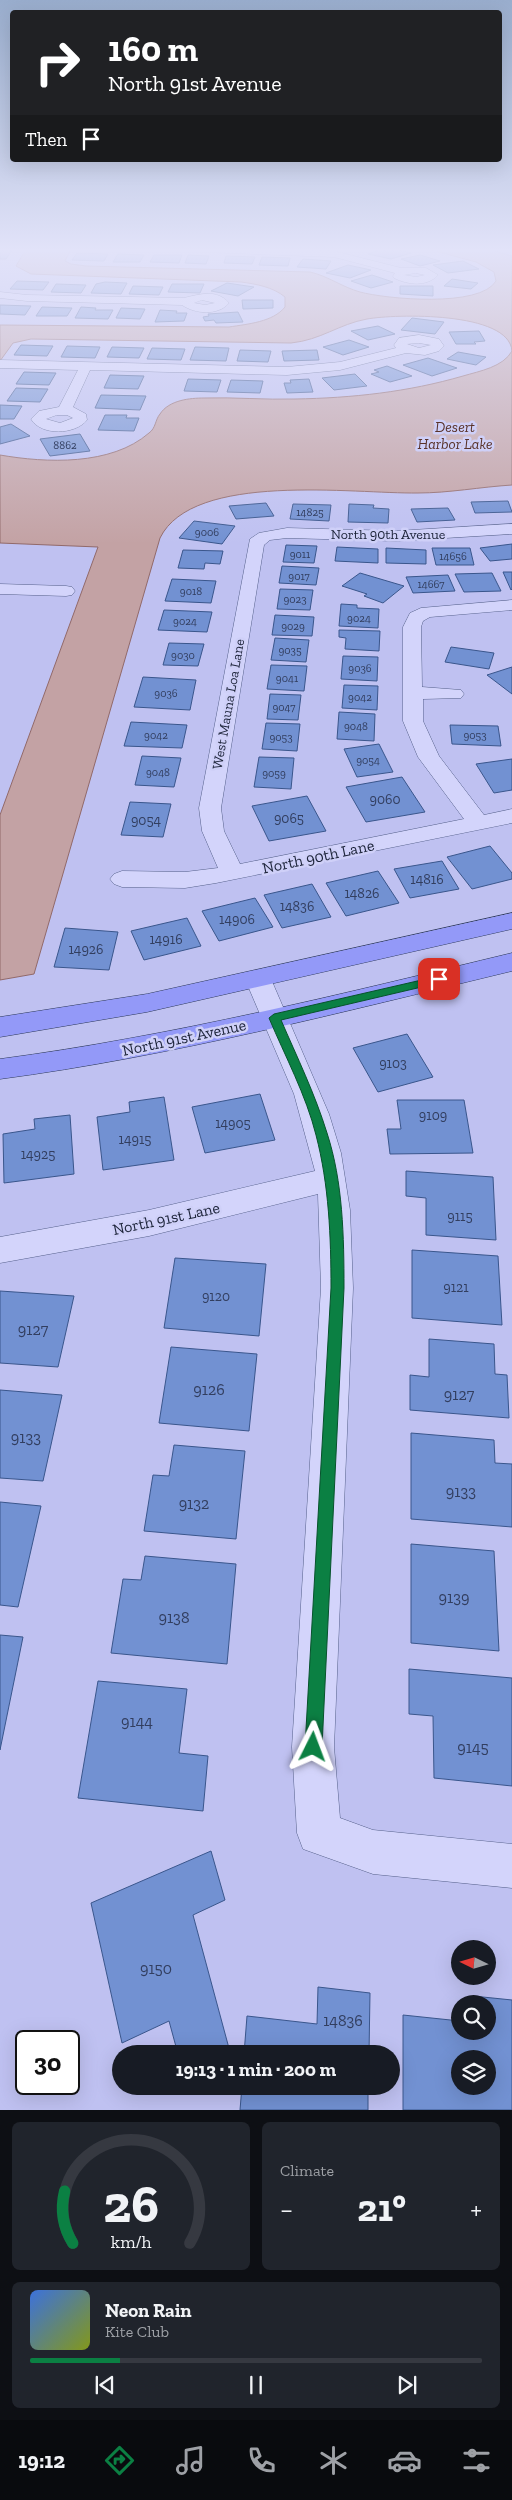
<!DOCTYPE html>
<meta charset="utf-8">
<style>
:root{--surface:#171b24;--page:#20242c;--text:#f1f3f6;--muted:#9ea1a6;--line:#363941;--accent:#0b8043}
body{margin:0;font-family:"Zilla Slab",serif;background:var(--page);color:var(--text);height:100vh;display:flex;flex-direction:column;font-size:19px;white-space:nowrap}
*{box-sizing:border-box;margin:0}
p{font-size:16px;color:var(--muted)}
.icon{flex:none;width:28px;height:28px;fill:none;stroke:currentColor;stroke-width:2;stroke-linecap:round;stroke-linejoin:round}
.map{position:relative;height:2110px;overflow:hidden}
.sheet{display:flex;flex-direction:column;gap:12px;padding:12px;background:#0d0f14;flex:1}
.sheet>*{flex:none}
.top-card{position:absolute;left:10px;top:10px;width:492px;height:152px;border-radius:5px;box-shadow:0 5px 20px #0002;background:#202124;color:#fff;overflow:hidden}
.needle{width:32px;rotate:275deg}
.controls{position:absolute;left:451px;top:1940px;display:grid;gap:10px}
.controls a{display:grid;place-items:center;width:45px;height:45px;border-radius:50%;background:var(--surface);box-shadow:0 5px 20px #0002;font-size:25px}
.speed{position:absolute;left:15px;top:2030px;display:flex;gap:10px;font-size:25px;font-weight:700;text-align:center}
.speed>*{display:grid;place-content:center;width:65px;height:65px;border-radius:50%;background:var(--surface);box-shadow:0 5px 20px #0002;line-height:1}
.speed .limit{border:2px solid #111;border-radius:8px;background:#fff;color:#111}
.pin{position:absolute;display:grid;place-items:center;width:42px;height:42px;color:#fff;margin:-21px;border-radius:10px;box-shadow:0 2px 8px #0006}
.me{position:absolute;width:55px;margin:-28px;rotate:3deg;stroke-linejoin:round;filter:drop-shadow(0 0 4px #0008)}
.turn{display:flex;align-items:center;gap:18px;height:105px;padding:0 15px;font-size:22px}
.turn .icon{width:65px;height:65px;stroke-width:2.5}
.turn b{display:block;font-size:35px;line-height:42px}
.then{display:flex;align-items:center;height:48px;padding:0 15px;background:#0003;gap:10px;font-size:19px}
.big{font-size:38px;font-weight:800;line-height:1.1}
.sheet .widget{flex:1;display:flex;flex-direction:column;justify-content:center;gap:8px;min-width:0;padding:0 18px;border-radius:8px;background:var(--page)}
.sheet .dial{align-items:center;gap:0}
.dial svg{height:130px;overflow:visible;fill:none;stroke:var(--line);stroke-width:7;stroke-linecap:round;text-anchor:middle}
.dial text{fill:var(--text);stroke:none}
.song{display:flex;align-items:center;gap:15px}
.cover{width:60px;height:60px;border-radius:8px;background:linear-gradient(135deg,hsl(220 70% 55%),hsl(70 70% 35%))}
.played{height:5px;border-radius:2px;background:linear-gradient(90deg,var(--accent) 20%,var(--line) 20%)}
.keys{display:flex;justify-content:space-around;direction:ltr}
.heat{display:flex;justify-content:space-between;align-items:center;font-size:28px;direction:ltr}
.sheet .tiles{flex:1;display:grid;gap:12px;grid-template-columns:1fr 1fr}
.widget:last-child{grid-column:span 2}
.trip{position:absolute;left:112px;top:2045px;width:288px;height:50px;border-radius:25px;background:var(--surface);box-shadow:0 5px 20px #0002;font-weight:800;line-height:50px;text-align:center}
.tab-bar{display:flex;height:80px;justify-content:space-around;align-items:center;background:#090b0e;color:var(--muted)}
.tab-bar .icon{width:35px;height:35px}
.tab-bar .selected{color:var(--accent)}
.tab-bar b{font-size:22px;color:var(--text)}
.map>svg:first-child{display:block}
</style>
<div class="map">
<svg width="512" height="2110" viewBox="0 0 512 2110">
<rect width="100%" height="100%" fill="#bfc1f1"/>
<path fill="#c3a2a4" stroke="#916969" d="M26,249H71L65,261L71,264L86,266L310,272C328,276 342,287 360,292C386,299 480,308 496,281L494,272L476,262L428,249H489L512,256V485C480,487 449,493 418,493C354,494 193,471 160,538L34,974L0,980V815L98,547L0,543V455C46,463 111,466 149,433C156,428 155,420 160,414C169,400 190,398 204,398C235,397 265,400 295,399C352,398 408,392 463,376C480,371 503,367 512,351C509,311 395,314 367,319C339,324 321,340 291,343L31,339L13,343L0,361V325L229,327C248,324 273,322 285,307V297C273,287 256,284 241,282L31,274L16,266Z"/>
<g fill="#7291d2" stroke="#3a568c" fill-rule="evenodd">
<path d="M382,249H396L411,253L391,259L368,254Z"/>
<path d="M0,250H12L6,259H0Z"/>
<path d="M77,253L108,254L104,261L72,260Z"/>
<path d="M118,254L144,255L140,262H113Z"/>
<path d="M154,255H182L179,263L150,262Z"/>
<path d="M188,255L209,256L206,264L185,263Z"/>
<path d="M420,255L440,261L420,266L401,259Z"/>
<path d="M226,256L255,257L252,264L224,263Z"/>
<path d="M262,257L290,258L288,266L259,265Z"/>
<path d="M303,259L331,261L326,269L297,267Z"/>
<path d="M463,261L479,269L448,273L433,265Z"/>
<path d="M348,265L371,270L350,278L326,273Z"/>
<path d="M372,275L393,282L371,288L351,281Z"/>
<path d="M452,279L478,283L471,289L444,286Z"/>
<path d="M17,281L49,282L43,290L10,289Z"/>
<path d="M105,282L127,283L121,294L91,293L96,284Z"/>
<path d="M227,283L254,287L238,296L211,291Z"/>
<path d="M56,284L86,285L81,293L51,292Z"/>
<path d="M172,284H204L200,293L168,292Z"/>
<path d="M133,286L163,287L159,295L129,294Z"/>
<path d="M400,286H433V296L400,294Z"/>
<path d="M242,300H273V308L243,309Z"/>
<path d="M0,305L31,306L25,315L0,314Z"/>
<path d="M42,307L72,308L67,316H36Z"/>
<path d="M81,307L96,308L95,310H113L108,319L75,318Z"/>
<path d="M121,308L145,309L140,319L116,318Z"/>
<path d="M160,310L177,311L176,313H187L184,321L155,322Z"/>
<path d="M238,312L243,322L216,323L214,320L205,321L203,317L209,316L208,314Z"/>
<path d="M412,318L444,322L435,334L401,330Z"/>
<path d="M378,326L395,334L368,340L351,331Z"/>
<path d="M479,331L485,341L474,342L476,344H456L449,332Z"/>
<path d="M349,340L369,347L343,355L323,347Z"/>
<path d="M21,345L53,346L47,356L14,355Z"/>
<path d="M67,346L100,347L95,358L61,357Z"/>
<path d="M112,347L144,348L139,358L107,357Z"/>
<path d="M195,347L229,348L226,361L190,360Z"/>
<path d="M152,348L185,349L181,360L147,359Z"/>
<path d="M240,350L271,351L268,362L237,361Z"/>
<path d="M317,350L319,360L284,361L282,351Z"/>
<path d="M458,352L486,357L476,365L447,359Z"/>
<path d="M428,358L457,368L432,376L403,365Z"/>
<path d="M387,366L412,376L390,382L371,374L379,372L374,370Z"/>
<path d="M24,372L56,373L49,385L16,384Z"/>
<path d="M355,374L367,386L334,390L322,378Z"/>
<path d="M110,375L144,376L138,389L104,388Z"/>
<path d="M188,379L221,380L217,392L184,391Z"/>
<path d="M309,379L313,392L287,393L284,383H291L290,380Z"/>
<path d="M231,380L263,381L260,393L227,392Z"/>
<path d="M16,388L48,389L40,402L7,401Z"/>
<path d="M101,395L146,396L140,410L95,408Z"/>
<path d="M0,405L22,406L14,419H0Z"/>
<path d="M105,415H127L126,418H139L134,431L98,430Z"/>
<path d="M11,424L30,436L0,444V427Z"/>
<path d="M80,434L90,451L50,456L40,439Z"/>
<path d="M508,501L512,512L475,513L471,502Z"/>
<path d="M266,503L274,516L236,519L229,506Z"/>
<path d="M293,504L331,505L329,521L290,519Z"/>
<path d="M349,504L374,505L373,508L389,509L388,523L348,522Z"/>
<path d="M448,508L455,520L417,522L411,509Z"/>
<path d="M194,521L235,526L222,544L179,538Z"/>
<path d="M512,544V559L490,561L480,548Z"/>
<path d="M286,545L317,546L314,563L283,562Z"/>
<path d="M337,547L378,549V563L335,561Z"/>
<path d="M386,548L426,550V564L386,563Z"/>
<path d="M432,548H470L474,565H436Z"/>
<path d="M183,550L223,551L220,564L205,563L204,569L178,568Z"/>
<path d="M282,566L319,568L316,585L279,583Z"/>
<path d="M503,572H512V589L511,590Z"/>
<path d="M360,573L404,586L383,603L364,596L367,594L342,586Z"/>
<path d="M492,573L501,591L464,592L455,574Z"/>
<path d="M448,575L455,591L413,593L406,577Z"/>
<path d="M172,579L216,581L211,603L165,601Z"/>
<path d="M280,589L313,590L310,610L277,609Z"/>
<path d="M341,604L357,605V608L379,609L378,628L339,626Z"/>
<path d="M164,610L212,612L207,632L158,630Z"/>
<path d="M275,615L314,617L312,636L272,635Z"/>
<path d="M339,630L380,631L379,651L345,649L346,638L339,637Z"/>
<path d="M275,638L309,640L306,662L271,660Z"/>
<path d="M169,643L204,644L198,666L163,665Z"/>
<path d="M451,647L494,653L489,669L445,662Z"/>
<path d="M343,656L378,657L377,681L341,679Z"/>
<path d="M271,665L307,666L304,691L267,689Z"/>
<path d="M512,667V694L487,675Z"/>
<path d="M143,677L196,680L190,710L134,707Z"/>
<path d="M344,685L378,686L377,710L342,708Z"/>
<path d="M270,694L301,695L298,720L267,719Z"/>
<path d="M339,712L375,714L374,741L337,739Z"/>
<path d="M131,722L187,725L182,748L124,746Z"/>
<path d="M266,723L300,724L297,751L262,749Z"/>
<path d="M450,725L498,726L501,746L452,744Z"/>
<path d="M379,744L393,772L357,777L344,749Z"/>
<path d="M142,756L181,758L174,787L135,785Z"/>
<path d="M259,757L294,758L291,789L254,787Z"/>
<path d="M512,759V790L494,793L476,764Z"/>
<path d="M402,777L425,812L366,822L346,787Z"/>
<path d="M307,796L326,831L269,841L252,806Z"/>
<path d="M130,802L171,804L163,837L121,835Z"/>
<path d="M490,846L512,873V879L472,889L447,857Z"/>
<path d="M442,861L459,889L410,898L394,869Z"/>
<path d="M378,871L399,903L346,916L326,883Z"/>
<path d="M312,884L331,917L282,928L264,895Z"/>
<path d="M255,898L273,927L219,941L202,911Z"/>
<path d="M187,918L201,946L144,960L131,931Z"/>
<path d="M65,928L118,932L109,970L54,967Z"/>
<path d="M407,1034L433,1077L378,1092L353,1048Z"/>
<path d="M260,1094L275,1140L205,1153L192,1107Z"/>
<path d="M164,1097L174,1160L103,1170L97,1117L130,1112L129,1102Z"/>
<path d="M397,1100H464L473,1153L390,1154L387,1129H401Z"/>
<path d="M70,1115L74,1174L4,1183L3,1134L35,1129L34,1119Z"/>
<path d="M406,1171L493,1177L496,1240L426,1235V1198L406,1196Z"/>
<path d="M412,1250L498,1256L502,1325L412,1318Z"/>
<path d="M175,1258L266,1264L259,1336L164,1328Z"/>
<path d="M0,1291L74,1296L58,1367L0,1363Z"/>
<path d="M429,1339L494,1344L495,1374L507,1375L509,1418L410,1410V1375L429,1377Z"/>
<path d="M171,1347L257,1354L249,1431L159,1423Z"/>
<path d="M0,1390L62,1395L43,1481L0,1478Z"/>
<path d="M411,1433L494,1440L495,1463L512,1464V1527L411,1519Z"/>
<path d="M174,1445L245,1451L236,1539L144,1531L153,1475L169,1476Z"/>
<path d="M0,1502L41,1506L18,1607L0,1605Z"/>
<path d="M411,1544L494,1551L499,1651L411,1643Z"/>
<path d="M145,1556L236,1564L227,1664L111,1653L123,1579L141,1580Z"/>
<path d="M0,1635L23,1637L0,1750Z"/>
<path d="M409,1669L512,1678V1786L434,1778L433,1716L409,1714Z"/>
<path d="M98,1681L187,1689L179,1753L208,1756L203,1811L78,1798Z"/>
<path d="M211,1851L225,1900L193,1915L230,2052L225,2054H178L169,2021L122,2043L91,1903Z"/>
<path d="M318,1987L370,1993L369,2054H244L247,2016L317,2024Z"/>
<path d="M473,1996L512,2000V2110H403V2015L460,2021V2031H488V2004H473ZM460,2059H488V2086H460Z"/>
<path d="M242,2086H368V2110H240Z"/>
</g>
<g fill="none" stroke-linecap="round" stroke-linejoin="round">
<defs>
<g id="minor">
<path d="M197,249L334,251L401,268H426L438,275C427,287 408,285 394,278L393,276L395,273L334,257L202,252ZM416,273L425,275L416,277L404,275Z"/>
<path d="M0,292L27,295L184,298C200,294 217,289 229,303C218,316 195,314 182,305L27,301L0,298ZM202,300L215,303L205,305L194,303Z"/>
<path d="M419,335L439,339L444,346L439,351L425,355L406,353L340,370L287,375L90,370L73,407L86,414L87,420C75,435 41,436 31,419L39,411L59,407L78,370L0,368V360L287,367L340,362L396,348L394,345L399,338ZM419,343L431,345L419,348L407,344ZM57,415H67L73,418L60,423L46,419Z"/>
<path d="M512,524V534L396,541L287,538L270,540L264,545L221,808L224,831L240,864L464,819L418,757L403,721V627L410,613L421,608L512,600V610L430,617L423,621L421,627L422,687L461,690L464,694L461,698L423,699V721L439,756L484,815L512,809V823L216,883L185,888L122,887L114,884L110,879L114,874L122,871L185,872L218,868L202,831L199,808L250,539L259,533L287,528L396,531Z"/>
<path d="M0,584L66,586L72,587L75,591L72,595L66,596L0,594Z"/>
<path d="M258,970L267,973L271,979L329,1114L341,1153L350,1210L353,1288L334,1747L340,1818L373,1830L512,1844V1888L373,1874L303,1849L297,1833L292,1747L321,1288L318,1194L149,1236L0,1263V1237L149,1210L315,1171L294,1094L245,979L249,973Z"/>
</g>
<g id="major">
<path d="M512,913V929L147,1012L0,1037V1017L147,994Z"/>
<path d="M512,953V971C342,1012 173,1056 0,1079V1059C173,1036 342,994 512,953Z"/>
</g>
</defs>
<use href="#minor" stroke="#56618b" stroke-width="1"/>
<use href="#major" stroke="#2b3758" stroke-width="1"/>
<use href="#minor" fill="#d3d4fb" fill-rule="evenodd"/>
<use href="#major" fill="#9399f8" fill-rule="evenodd"/>
</g>
<linearGradient id="sky" x2="0" y2="1"><stop stop-color="#99adcd"/><stop offset="0.46" stop-color="#e2e3f9"/><stop offset="1" stop-color="#e2e3f9" stop-opacity="0"/></linearGradient>
<rect width="512" height="544" fill="url(#sky)"/>
<path fill="#0b8043" stroke="#07532c" d="M439,976L443,977V982L281,1020C297,1057 315,1094 327,1133C343,1182 344,1237 344,1288L322,1747L319,1753L313,1756L307,1753L305,1747L331,1288C331,1237 329,1185 316,1135C306,1095 285,1056 269,1018L274,1014Z"/>
<g text-anchor="middle" stroke-width="5" stroke-linejoin="round" paint-order="stroke">
<g font-size="11" fill="#323e5f">
<text x="65" y="449">8862</text>
<text x="310" y="516">14825</text>
<text x="207" y="536">9006</text>
<text x="300" y="558">9011</text>
<text x="453" y="560">14656</text>
<text x="299" y="580">9017</text>
<text x="431" y="588">14667</text>
<text x="191" y="595">9018</text>
<text x="295" y="603">9023</text>
<text x="359" y="622">9024</text>
<text x="185" y="625">9024</text>
<text x="293" y="630">9029</text>
<text x="290" y="654">9035</text>
<text x="183" y="659">9030</text>
<text x="360" y="672">9036</text>
<text x="287" y="682">9041</text>
<text x="166" y="697">9036</text>
<text x="360" y="701">9042</text>
<text x="284" y="711">9047</text>
<text x="356" y="730">9048</text>
<text x="156" y="739">9042</text>
<text x="475" y="739">9053</text>
<text x="281" y="741">9053</text>
<text x="368" y="764">9054</text>
<text x="158" y="776">9048</text>
<text x="274" y="777">9059</text>
</g>
<g font-size="14" fill="#1c2339" stroke="#cfd0f8">
<text x="388" y="539">North 90th Avenue</text>
<text transform="translate(228 704) rotate(-80)" y="5">West Mauna Loa Lane</text>
</g>
<g font-size="14" fill="#323e5f">
<text x="385" y="804">9060</text>
<text x="289" y="823">9065</text>
<text x="146" y="825">9054</text>
<text x="427" y="884">14816</text>
<text x="362" y="898">14826</text>
<text x="297" y="911">14836</text>
<text x="237" y="924">14906</text>
<text x="166" y="944">14916</text>
<text x="86" y="954">14926</text>
<text x="393" y="1068">9103</text>
<text x="433" y="1120">9109</text>
<text x="233" y="1128">14905</text>
<text x="135" y="1144">14915</text>
<text x="38" y="1159">14925</text>
<text x="460" y="1221">9115</text>
<text x="456" y="1292">9121</text>
<text x="216" y="1301">9120</text>
</g>
<g font-size="15" font-style="italic" fill="#5a332a" stroke="#cfd0f8">
<text x="455" y="432">Desert<tspan x="455" dy="17">Harbor Lake</tspan></text>
</g>
<g font-size="16" fill="#1c2339" stroke="#cfd0f8">
<text transform="translate(318 856) rotate(-12)" y="6">North 90th Lane</text>
<text transform="translate(184 1037) rotate(-12)" y="6">North 91st Avenue</text>
<text transform="translate(166 1218) rotate(-12)" y="6">North 91st Lane</text>
</g>
<g font-size="16" fill="#323e5f">
<text x="33" y="1335">9127</text>
<text x="209" y="1395">9126</text>
<text x="459" y="1400">9127</text>
<text x="26" y="1443">9133</text>
<text x="461" y="1497">9133</text>
<text x="194" y="1509">9132</text>
<text x="454" y="1603">9139</text>
<text x="174" y="1623">9138</text>
<text x="137" y="1727">9144</text>
<text x="473" y="1753">9145</text>
<text x="156" y="1974">9150</text>
<text x="343" y="2026">14836</text>
</g>
</g>
</svg>
<div class="controls">
<a><svg class="needle" viewBox="-14 -14 28 28"><path d="M0-13l5 13h-10z" fill="#e53935"/><path d="M0 13l5-13h-10z" fill="#9ea1a6"/></svg></a>
<a><svg class="icon" aria-label="search" viewBox="0 0 24 24"><circle cx="10" cy="10" r="6"/><path d="M15 15l6 6"/></svg></a>
<a><svg class="icon" aria-label="layers" viewBox="0 0 24 24"><path d="M12 4l9 5-9 5-9-5zM3 14l9 5 9-5"/></svg></a>
</div>
<div class="speed"><div class="limit">30</div></div>
<div class="pin" style="left:439px;top:979px;background:#d93025"><svg class="icon" aria-label="arrive" viewBox="0 0 24 24"><path d="M6 21V4h12l-3 4 3 4H6"/></svg></div>
<svg class="me" style="left:313px;top:1747px" viewBox="-20 -20 40 40"><path d="M0-17L14 15 0 8-14 15z" fill="#0b8043" stroke="#fff" stroke-width="4"/></svg>
<div class="trip">19:13 · 1 min · 200 m</div>
<div class="top-card">
<div class="turn"><svg class="icon" aria-label="right" viewBox="0 0 24 24"><path d="M7 20v-9h11M14 6l5 5-5 5"/></svg><div><b>160 m</b>North 91st Avenue</div></div>
<div class="then">Then<svg class="icon" aria-label="arrive" viewBox="0 0 24 24"><path d="M6 21V4h12l-3 4 3 4H6"/></svg></div>
</div>
</div>
<section class="sheet">
<div class="tiles">
<div class="widget dial"><svg viewBox="0 0 100 80">
<path d="M14 69A42 42 0 1 1 86 69"/>
<path d="M14 69A42 42 0 0 1 9 37" stroke="#0b8043"/>
<text x="50" y="56" font-size="32" font-weight="700">26</text>
<text x="50" y="72" font-size="11">km/h</text>
</svg></div>
<div class="widget"><p>Climate</p>
<div class="heat"><a>−</a><b class="big">21°</b><a>+</a></div>
</div>
<div class="widget">
<div class="song"><i class="cover"></i><div><b>Neon Rain</b><p>Kite Club</p></div></div>
<div class="played"></div>
<div class="keys"><svg class="icon" aria-label="previous" viewBox="0 0 24 24"><path d="M18 5L8 12l10 7zM5 5v14"/></svg><svg class="icon" aria-label="pause" viewBox="0 0 24 24"><path d="M8 5v14M16 5v14"/></svg><svg class="icon" aria-label="next" viewBox="0 0 24 24"><path d="M6 5l10 7-10 7zM19 5v14"/></svg></div>
</div>
</div>
</section>
<nav class="tab-bar">
<b>19:12</b>
<svg class="icon selected" aria-label="directions" viewBox="0 0 24 24"><path d="M12 3l9 9-9 9-9-9zM9 14v-3h6M13 9l2 2-2 2"/></svg>
<svg class="icon" aria-label="music" viewBox="0 0 24 24"><path d="M9 18V5l10-2v13"/><circle cx="6" cy="18" r="3"/><circle cx="16" cy="16" r="3"/></svg>
<svg class="icon" aria-label="phone" viewBox="0 0 24 24"><path d="M5 4h4l2 5-3 2q2 4 5 5l2-3 5 2v4C11 20 4 13 5 4z"/></svg>
<svg class="icon" aria-label="climate" viewBox="0 0 24 24"><path d="M12 3v18M4 7l16 10M4 17L20 7"/></svg>
<svg class="icon" aria-label="car" viewBox="0 0 24 24"><path d="M5 17H2v-5l4-1 3-4h7l3 4 3 1v5h-3M9 17h6M6 11h13"/><circle cx="7" cy="17" r="2"/><circle cx="17" cy="17" r="2"/></svg>
<svg class="icon" aria-label="filters" viewBox="0 0 24 24"><path d="M4 7h16M4 17h16"/><circle cx="9" cy="7" r="2"/><circle cx="15" cy="17" r="2"/></svg>
</nav>
